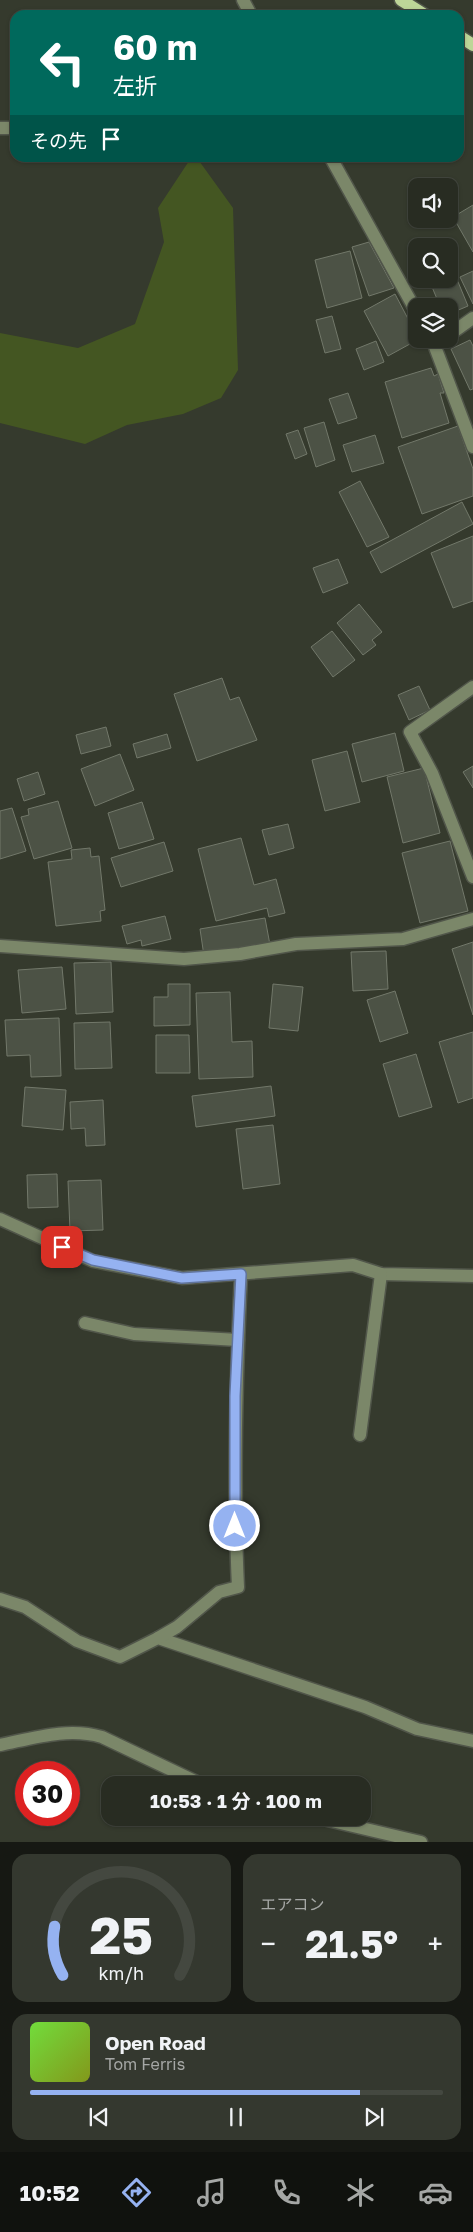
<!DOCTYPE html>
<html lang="ja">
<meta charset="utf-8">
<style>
:root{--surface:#282c22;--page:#34382f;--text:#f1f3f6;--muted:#a5a7a5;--line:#444840;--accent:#95b2f1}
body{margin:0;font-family:"Golos Text","Noto Sans JP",sans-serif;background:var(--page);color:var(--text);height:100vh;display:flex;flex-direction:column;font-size:19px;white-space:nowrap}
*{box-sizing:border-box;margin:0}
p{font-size:16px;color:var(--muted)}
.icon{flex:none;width:28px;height:28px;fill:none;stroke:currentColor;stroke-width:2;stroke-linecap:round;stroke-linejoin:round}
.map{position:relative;height:1842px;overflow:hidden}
.details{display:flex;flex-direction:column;gap:12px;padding:12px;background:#161813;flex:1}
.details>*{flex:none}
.hud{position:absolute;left:10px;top:10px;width:454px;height:152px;border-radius:15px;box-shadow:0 1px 4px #0004,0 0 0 1px var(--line);background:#00695c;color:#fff;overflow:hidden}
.buttons{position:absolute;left:408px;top:178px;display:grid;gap:10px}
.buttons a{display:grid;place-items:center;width:50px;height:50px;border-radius:10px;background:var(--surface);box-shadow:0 1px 4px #0004,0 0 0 1px var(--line);font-size:25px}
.speed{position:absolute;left:15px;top:1761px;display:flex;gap:10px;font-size:25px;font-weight:700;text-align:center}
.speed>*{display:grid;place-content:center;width:65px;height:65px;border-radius:50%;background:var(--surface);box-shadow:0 1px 4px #0004,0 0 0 1px var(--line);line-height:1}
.speed .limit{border:8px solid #d22;background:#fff;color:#111}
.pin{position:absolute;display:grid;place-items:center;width:42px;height:42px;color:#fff;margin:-21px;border-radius:10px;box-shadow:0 2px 8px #0006}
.me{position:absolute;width:55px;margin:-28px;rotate:0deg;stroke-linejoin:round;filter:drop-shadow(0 0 4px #0008)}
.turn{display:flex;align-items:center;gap:18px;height:105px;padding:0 20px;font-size:22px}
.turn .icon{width:65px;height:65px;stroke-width:2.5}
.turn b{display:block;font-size:35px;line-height:42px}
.then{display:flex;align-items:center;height:48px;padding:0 20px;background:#0003;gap:10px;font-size:19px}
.big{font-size:38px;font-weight:700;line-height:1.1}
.details .card{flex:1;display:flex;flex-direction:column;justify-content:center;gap:8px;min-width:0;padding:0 18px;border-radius:15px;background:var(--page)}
.details .dial{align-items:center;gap:0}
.dial svg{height:130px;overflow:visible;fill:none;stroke:var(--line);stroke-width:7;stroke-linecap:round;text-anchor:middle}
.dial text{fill:var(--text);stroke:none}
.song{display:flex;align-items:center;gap:15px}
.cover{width:60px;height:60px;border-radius:8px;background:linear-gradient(135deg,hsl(100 70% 55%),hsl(70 70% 35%))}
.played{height:5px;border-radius:2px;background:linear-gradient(90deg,var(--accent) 80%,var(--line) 80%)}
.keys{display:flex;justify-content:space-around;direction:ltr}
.heat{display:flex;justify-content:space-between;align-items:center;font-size:28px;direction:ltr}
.details .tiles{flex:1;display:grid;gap:12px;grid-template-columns:1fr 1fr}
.card:last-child{grid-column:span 2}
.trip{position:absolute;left:101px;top:1776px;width:270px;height:50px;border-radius:15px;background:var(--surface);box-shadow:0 1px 4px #0004,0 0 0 1px var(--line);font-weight:700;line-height:50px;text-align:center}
.menu{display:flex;height:80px;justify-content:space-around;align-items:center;background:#10120e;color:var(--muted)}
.menu .icon{width:35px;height:35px}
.menu .selected{color:var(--accent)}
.menu b{font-size:22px;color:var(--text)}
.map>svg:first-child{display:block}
</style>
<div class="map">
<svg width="473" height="1842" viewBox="0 0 473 1842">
<rect width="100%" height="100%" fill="#353a2d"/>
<path fill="#445622" d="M191,158H197L233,208L238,370L221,398L183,414L127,425L85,444L0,423V333L78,348L135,324L164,242L158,208Z"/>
<g fill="#4c5245" stroke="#72786a">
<path d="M473,205V252L453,217Z"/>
<path d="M369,242L394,288L369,296L352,247Z"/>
<path d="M350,251L362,298L327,308L315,260Z"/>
<path d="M473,271V304L460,277Z"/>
<path d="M456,277L468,306L449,314V306H440L432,287Z"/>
<path d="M395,294L416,334V339H419L388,356L364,311Z"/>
<path d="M332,316L341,349L325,353L316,320Z"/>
<path d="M470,340L473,346V389L470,390L451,349Z"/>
<path d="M376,341L384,362L364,370L356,349Z"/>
<path d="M431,368L434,376L438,374L444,393H440L449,423L402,438L385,382Z"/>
<path d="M348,393L357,418L338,424L329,399Z"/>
<path d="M324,422L335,460L316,467L304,428Z"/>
<path d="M458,426L473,469V496L422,514L398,447Z"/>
<path d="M298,430L307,454L295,459L286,434Z"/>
<path d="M375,435L384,463L352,472L343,445Z"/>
<path d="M360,481L389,537L367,547L339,492Z"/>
<path d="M462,502L473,524L381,573L370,552Z"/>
<path d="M473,536V601L453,608L431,553Z"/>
<path d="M338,559L348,583L323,593L313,568Z"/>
<path d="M359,604L382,632L372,640L376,645L363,655L337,623Z"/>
<path d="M332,631L355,660L333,677L311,647Z"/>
<path d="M222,678L230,700L239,697L257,740L197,761L174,694Z"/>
<path d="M419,686L430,710L409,720L398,695Z"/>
<path d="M106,727L111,746L81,754L76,735Z"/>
<path d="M395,733L404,771L362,782L352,744Z"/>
<path d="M167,734L171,748L137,758L133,744Z"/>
<path d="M347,751L360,802L325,811L312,760Z"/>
<path d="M120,754L134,790L95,806L81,769Z"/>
<path d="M473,766V788L463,772Z"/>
<path d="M424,768L440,833L403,843L387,777Z"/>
<path d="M38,772L45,794L24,801L17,779Z"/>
<path d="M58,801L72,848L34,859L21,817L29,815L28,809Z"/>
<path d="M142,802L154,839L119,849L108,813Z"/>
<path d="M12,808L26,851L0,859V811Z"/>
<path d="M288,824L294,848L269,855L262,830Z"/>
<path d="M241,838L254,885L276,879L285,913L269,917L267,908L216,921L198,849Z"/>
<path d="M450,841L468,911L420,923L402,853Z"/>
<path d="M164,842L173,871L121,887L111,858Z"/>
<path d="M90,848L91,857L99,856L105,910L100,911L101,921L56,926L48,862L72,859L71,850Z"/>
<path d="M165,916L171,939L142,946L141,940L127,944L122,926Z"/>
<path d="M265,918L270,945L204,956L200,929Z"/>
<path d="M473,942V1015L452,949Z"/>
<path d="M386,951L388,989L353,991L351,952Z"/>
<path d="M111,962L113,1012L76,1014L74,963Z"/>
<path d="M62,967L66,1009L22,1013L18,970Z"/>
<path d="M168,984H190V1025L154,1026V997H168Z"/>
<path d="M273,984L303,987L298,1031L269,1028Z"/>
<path d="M395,991L408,1033L380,1042L367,1000Z"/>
<path d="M230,992L232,1042L252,1041L253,1077L199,1079L196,993Z"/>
<path d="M59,1018L61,1076L31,1077L30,1055L7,1056L5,1020Z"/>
<path d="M110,1022L112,1068L75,1069L74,1023Z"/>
<path d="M473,1032V1098L458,1103L439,1042Z"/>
<path d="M156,1035H189L190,1073H156Z"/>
<path d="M416,1054L432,1107L399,1117L383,1064Z"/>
<path d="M271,1086L275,1116L196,1127L192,1096Z"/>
<path d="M25,1087L66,1090L63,1130L22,1126Z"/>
<path d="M103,1100L105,1145L86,1146L85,1128L71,1129L70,1102Z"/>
<path d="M273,1125L280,1184L243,1189L236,1129Z"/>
<path d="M57,1174L58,1207L28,1208L27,1175Z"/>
<path d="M101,1180L103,1230L70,1231L68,1181Z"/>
</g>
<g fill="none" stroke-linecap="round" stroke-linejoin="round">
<defs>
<g id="minor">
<path d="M243,0L251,15"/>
<path d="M0,128H15"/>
<path d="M331,158L416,311"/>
<path d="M449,335L473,318"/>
<path d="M432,339L473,447"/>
<path d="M473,687L410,732L432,773L473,877"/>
<path d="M0,946L184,959L240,954L296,944L403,939L473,919"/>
<path d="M0,1219L93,1261L182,1278L353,1265L381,1274L473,1276"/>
<path d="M85,1323L134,1334L238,1340"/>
<path d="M360,1435L381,1274"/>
<path d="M0,1599L25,1607L77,1641L120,1657L158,1638L365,1707L417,1729L473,1741"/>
<path d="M158,1638L177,1627L219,1592L238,1587C233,1482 236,1378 241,1274"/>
<path d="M0,1745C34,1738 68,1727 102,1737L203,1785"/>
<path d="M319,1818L421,1842"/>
</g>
<g id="major">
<path d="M401,0L425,15"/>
<path d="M459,36L473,45"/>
</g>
</defs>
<use href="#minor" stroke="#51564a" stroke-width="15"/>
<use href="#major" stroke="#51564a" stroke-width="15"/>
<use href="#minor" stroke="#7b8769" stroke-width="12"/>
<use href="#major" stroke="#bdd698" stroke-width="12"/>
</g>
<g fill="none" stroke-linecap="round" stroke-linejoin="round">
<defs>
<path id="route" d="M62,1247L93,1260L182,1278L241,1274L235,1396V1526"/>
</defs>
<use href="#route" stroke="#61749d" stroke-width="12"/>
<use href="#route" stroke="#95b2f1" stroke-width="9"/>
</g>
</svg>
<div class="buttons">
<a><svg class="icon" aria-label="sound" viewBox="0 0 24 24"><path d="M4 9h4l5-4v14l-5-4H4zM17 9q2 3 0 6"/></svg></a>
<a><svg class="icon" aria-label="search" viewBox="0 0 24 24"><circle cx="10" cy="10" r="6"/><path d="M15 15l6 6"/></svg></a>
<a><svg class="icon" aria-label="layers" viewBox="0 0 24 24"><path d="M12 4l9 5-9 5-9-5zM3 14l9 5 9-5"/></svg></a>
</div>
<div class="speed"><div class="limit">30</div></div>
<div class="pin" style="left:62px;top:1247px;background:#d93025"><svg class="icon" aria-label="arrive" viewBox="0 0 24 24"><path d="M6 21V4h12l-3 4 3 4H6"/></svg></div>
<svg class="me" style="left:235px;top:1526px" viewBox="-20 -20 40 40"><circle r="17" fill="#95b2f1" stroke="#fff" stroke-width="3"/><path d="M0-11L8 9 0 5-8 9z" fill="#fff"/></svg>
<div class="trip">10:53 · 1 分 · 100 m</div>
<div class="hud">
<div class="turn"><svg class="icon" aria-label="left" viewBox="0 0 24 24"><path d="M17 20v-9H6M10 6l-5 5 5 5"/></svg><div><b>60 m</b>左折</div></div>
<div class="then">その先<svg class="icon" aria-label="arrive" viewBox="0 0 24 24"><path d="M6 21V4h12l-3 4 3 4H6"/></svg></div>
</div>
</div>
<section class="details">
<div class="tiles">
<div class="card dial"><svg viewBox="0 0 100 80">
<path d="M14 69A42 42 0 1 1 86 69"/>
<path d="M14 69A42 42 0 0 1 9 39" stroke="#95b2f1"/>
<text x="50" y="56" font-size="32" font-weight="700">25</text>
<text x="50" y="72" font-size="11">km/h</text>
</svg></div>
<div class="card"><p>エアコン</p>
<div class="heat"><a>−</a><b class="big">21.5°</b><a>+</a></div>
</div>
<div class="card">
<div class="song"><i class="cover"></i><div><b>Open Road</b><p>Tom Ferris</p></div></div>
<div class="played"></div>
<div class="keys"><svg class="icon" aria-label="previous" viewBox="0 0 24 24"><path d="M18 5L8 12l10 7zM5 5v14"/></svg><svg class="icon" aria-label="pause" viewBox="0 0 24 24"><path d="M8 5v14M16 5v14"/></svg><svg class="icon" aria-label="next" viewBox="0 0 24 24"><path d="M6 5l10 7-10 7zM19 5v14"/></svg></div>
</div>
</div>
</section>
<nav class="menu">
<b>10:52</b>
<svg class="icon selected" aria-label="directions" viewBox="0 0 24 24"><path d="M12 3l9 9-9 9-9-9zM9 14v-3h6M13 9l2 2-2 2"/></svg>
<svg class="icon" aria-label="music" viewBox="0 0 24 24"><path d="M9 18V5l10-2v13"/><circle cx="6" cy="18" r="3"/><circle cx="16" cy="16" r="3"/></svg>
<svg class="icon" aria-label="phone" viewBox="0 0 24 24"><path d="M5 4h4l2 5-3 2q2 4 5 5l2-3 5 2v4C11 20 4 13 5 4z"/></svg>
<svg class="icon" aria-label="climate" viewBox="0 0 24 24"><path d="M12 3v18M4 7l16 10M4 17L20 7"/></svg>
<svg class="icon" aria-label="car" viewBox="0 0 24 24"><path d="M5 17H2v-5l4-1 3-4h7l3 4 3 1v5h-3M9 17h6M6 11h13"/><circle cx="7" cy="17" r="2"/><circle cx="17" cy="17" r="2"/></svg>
</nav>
